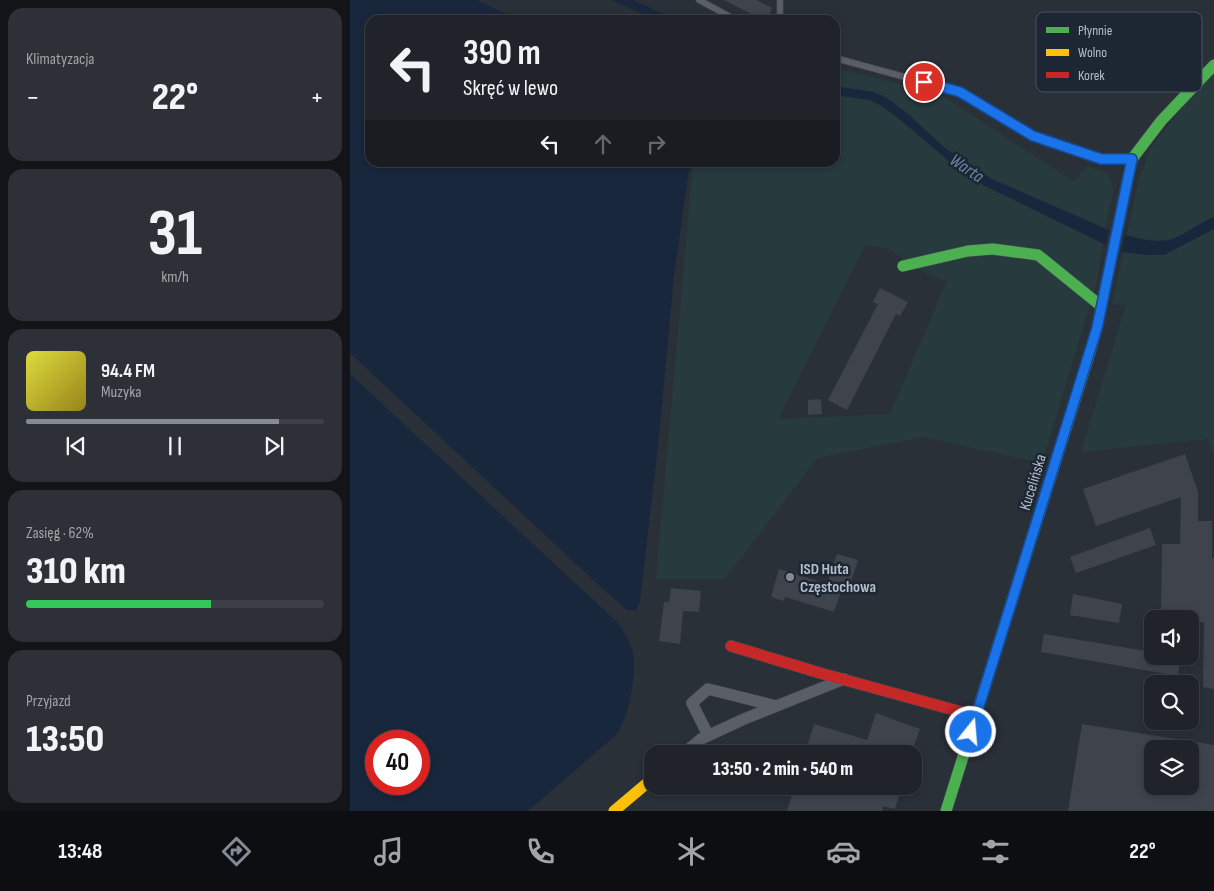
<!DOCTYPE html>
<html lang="pl">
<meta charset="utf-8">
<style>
:root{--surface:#20242a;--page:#2d3036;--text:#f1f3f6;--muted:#a2a4a8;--line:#3d4147;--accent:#848b96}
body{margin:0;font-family:"Sofia Sans Condensed",sans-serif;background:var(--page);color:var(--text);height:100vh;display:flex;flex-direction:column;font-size:19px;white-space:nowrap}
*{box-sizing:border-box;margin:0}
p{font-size:16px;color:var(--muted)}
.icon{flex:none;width:28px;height:28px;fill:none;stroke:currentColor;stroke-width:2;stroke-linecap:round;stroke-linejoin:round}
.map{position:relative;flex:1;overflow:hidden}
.sheet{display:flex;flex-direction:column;gap:8px;padding:8px;background:#121417;width:350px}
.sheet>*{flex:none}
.banner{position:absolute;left:15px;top:15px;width:475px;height:152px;border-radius:15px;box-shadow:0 2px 8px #0003,0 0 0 1px var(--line);background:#20242a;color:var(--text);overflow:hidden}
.controls{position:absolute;left:794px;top:610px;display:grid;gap:10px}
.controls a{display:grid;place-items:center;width:55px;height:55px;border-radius:10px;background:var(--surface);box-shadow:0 2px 8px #0003,0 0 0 1px var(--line);font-size:25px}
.speed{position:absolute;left:15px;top:730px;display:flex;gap:10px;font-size:25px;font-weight:700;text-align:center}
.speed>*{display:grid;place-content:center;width:65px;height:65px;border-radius:50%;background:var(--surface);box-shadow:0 2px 8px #0003,0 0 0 1px var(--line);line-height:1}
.speed .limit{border:8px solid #d22;background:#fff;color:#111}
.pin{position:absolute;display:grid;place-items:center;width:42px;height:42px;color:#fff;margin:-21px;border:2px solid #fff;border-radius:50%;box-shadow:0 1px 5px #0007}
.me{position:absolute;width:55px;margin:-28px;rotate:17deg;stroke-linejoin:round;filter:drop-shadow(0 0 4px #0008)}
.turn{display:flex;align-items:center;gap:18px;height:105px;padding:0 15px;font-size:22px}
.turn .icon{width:65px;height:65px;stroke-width:2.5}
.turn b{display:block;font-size:35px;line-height:42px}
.lanes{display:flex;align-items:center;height:48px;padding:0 15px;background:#0003;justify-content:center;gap:25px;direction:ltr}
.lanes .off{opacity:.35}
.big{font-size:38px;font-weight:800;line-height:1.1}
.sheet .widget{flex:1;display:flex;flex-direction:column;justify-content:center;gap:8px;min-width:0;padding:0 18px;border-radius:15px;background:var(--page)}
.sheet .dial{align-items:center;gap:0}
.dial b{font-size:65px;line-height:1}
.song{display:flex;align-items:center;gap:15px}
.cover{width:60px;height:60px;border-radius:8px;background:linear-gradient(135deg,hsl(60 70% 55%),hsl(50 70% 35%))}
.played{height:5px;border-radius:2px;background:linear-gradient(90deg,var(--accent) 85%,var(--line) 85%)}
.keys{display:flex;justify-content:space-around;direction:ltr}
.heat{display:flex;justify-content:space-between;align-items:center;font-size:28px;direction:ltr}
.charge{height:8px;border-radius:4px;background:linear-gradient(90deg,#34c759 62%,var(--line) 0)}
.trip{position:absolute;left:294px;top:745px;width:278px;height:50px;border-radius:15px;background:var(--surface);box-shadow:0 2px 8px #0003,0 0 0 1px var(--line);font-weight:800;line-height:50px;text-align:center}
.tabs{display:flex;height:80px;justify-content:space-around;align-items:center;background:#0d0e11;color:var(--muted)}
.tabs .icon{width:35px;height:35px}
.tabs .selected{color:var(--accent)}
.tabs b{font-size:22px;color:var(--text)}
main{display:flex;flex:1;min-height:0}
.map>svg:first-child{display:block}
</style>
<main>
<section class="sheet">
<div class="widget"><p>Klimatyzacja</p>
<div class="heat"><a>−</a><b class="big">22°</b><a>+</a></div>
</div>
<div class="widget dial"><b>31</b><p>km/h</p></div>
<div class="widget">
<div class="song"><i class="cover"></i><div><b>94.4 FM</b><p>Muzyka</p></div></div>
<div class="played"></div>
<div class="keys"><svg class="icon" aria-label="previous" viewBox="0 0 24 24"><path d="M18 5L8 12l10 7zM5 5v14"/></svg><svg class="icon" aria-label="pause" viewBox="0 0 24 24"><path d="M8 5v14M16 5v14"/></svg><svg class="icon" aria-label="next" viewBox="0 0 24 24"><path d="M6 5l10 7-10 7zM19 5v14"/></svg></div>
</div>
<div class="widget"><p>Zasięg · 62%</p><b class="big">310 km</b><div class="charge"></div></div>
<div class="widget"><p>Przyjazd</p><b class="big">13:50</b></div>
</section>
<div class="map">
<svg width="864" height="811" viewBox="0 0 864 811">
<rect width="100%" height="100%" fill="#2a3038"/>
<g fill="#273a3e" fill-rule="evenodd">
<path d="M485,68L590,94L724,182L737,166L759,174L764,191L756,223L747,282L692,463L573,437L467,458L375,579H306L343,163L485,162ZM515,245L539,249L571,271L597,281L540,414L428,419Z"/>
<path d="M864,71V457L858,439L731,452L776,304L762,305L788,182L800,149L839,98Z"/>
</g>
<g fill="#19273c" fill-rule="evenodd">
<path d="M0,0H127L169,20H20V162L340,163L324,276L309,437L290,601L286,610H277L252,588L0,353Z"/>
<path d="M261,0H283L326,20H306Z"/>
<path d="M485,86L524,92L537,98L558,114L595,148L642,179L759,230L756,245L635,186L601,163L554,123L532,106L519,100L485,95Z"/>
<path d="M864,217V229L814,255H798L771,252L775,235C792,239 812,245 829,236C841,230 851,222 864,217Z"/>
<path d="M0,374L268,623C274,632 280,641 283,652C288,670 278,720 266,735L178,811H0ZM69,741V784H26V741Z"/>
</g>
<g fill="#3f444c" fill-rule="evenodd">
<path d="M374,0H406L422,8L417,20H413Z"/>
<path d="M530,288L558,302L550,316L546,314L497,410L478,400L528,304L523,302Z"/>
<path d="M471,399L472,414L458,415V400Z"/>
<path d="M835,454L848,492V521H862V558H864V689L853,687L854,622H840V619H811L812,544H830L831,497L746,526L733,489Z"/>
<path d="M800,528L806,545L726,573L720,557Z"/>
<path d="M487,554L508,560L498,590L492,588L484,612L435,597L434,601L421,597L429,569L477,584Z"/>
<path d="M321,588L351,591L349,612L333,611L330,644L309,641L314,602H319Z"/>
<path d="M723,594L772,604L769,623L720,615Z"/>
<path d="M694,634L802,652V656H831L828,676L691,652Z"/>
<path d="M526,713L570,729L561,754H455L464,724L517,740Z"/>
<path d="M732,724L864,745V811H718ZM802,749H840V786H802Z"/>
<path d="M445,786H552L545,809L533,806L532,811H437Z"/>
</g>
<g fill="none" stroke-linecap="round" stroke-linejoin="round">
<defs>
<g id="lane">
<path d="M349,0L386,20"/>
<path d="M428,20L430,15V0"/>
<path d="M485,58L610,92L683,136L713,146L751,159H780"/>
</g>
<g id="street">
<path d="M358,735L342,703L358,689L426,706"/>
<path d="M333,754L351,739L394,719L494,679"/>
</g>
<g id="fast">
<path d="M782,159L811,121L864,65"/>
<path d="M553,266L618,251L643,249L688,255L751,306"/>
<path d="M596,811L740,352"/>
</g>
<path id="slow" d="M264,811L302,779"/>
<g id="jam">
<path d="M740,352L747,328L782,159"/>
<path d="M381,646L470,673L626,716"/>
</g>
</defs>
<use href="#lane" stroke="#484c55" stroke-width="7"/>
<use href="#street" stroke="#484c55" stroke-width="12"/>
<use href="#fast" stroke="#484c55" stroke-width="12"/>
<use href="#slow" stroke="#484c55" stroke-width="12"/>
<use href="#jam" stroke="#484c55" stroke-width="12"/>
<use href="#lane" stroke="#5a5e66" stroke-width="5.5"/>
<use href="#street" stroke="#5a5e66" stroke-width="11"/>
<use href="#fast" stroke="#4caf50" stroke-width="11"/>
<use href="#slow" stroke="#ffc107" stroke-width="11"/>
<use href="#jam" stroke="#c62828" stroke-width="11"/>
</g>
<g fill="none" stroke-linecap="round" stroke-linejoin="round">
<defs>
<path id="route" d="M574,82L610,92L683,136L751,159H782L747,328L621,732"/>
</defs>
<use href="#route" stroke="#114b97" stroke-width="12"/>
<use href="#route" stroke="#1a73e8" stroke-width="9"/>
</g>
<circle fill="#848b96" stroke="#1d2633" stroke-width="2" cx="440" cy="577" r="5"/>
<g text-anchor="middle" stroke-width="5" stroke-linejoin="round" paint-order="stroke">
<g font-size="16" fill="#b4bcc9" stroke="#1d2633">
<text transform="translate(682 482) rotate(-73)" y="6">Kucelińska</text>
</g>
<g font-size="16" font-weight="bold" fill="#b4bcc9" stroke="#1d2633" text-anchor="start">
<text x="450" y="574">ISD Huta<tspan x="450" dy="18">Częstochowa</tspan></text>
</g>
<g font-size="18" font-style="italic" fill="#6d86a8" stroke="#1d2633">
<text transform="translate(617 168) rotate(34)" y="6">Warta</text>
</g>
</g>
<rect x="686" y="12" width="166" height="80" rx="8" fill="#1d2633" stroke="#4a5360" stroke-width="1"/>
<rect x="696" y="27" width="23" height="6" fill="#4caf50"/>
<rect x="696" y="49" width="23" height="7" fill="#ffc107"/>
<rect x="696" y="72" width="23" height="6" fill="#c62828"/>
<g font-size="14" fill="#b4bcc9">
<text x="728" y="35">Płynnie</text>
<text x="728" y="57">Wolno</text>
<text x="728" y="80">Korek</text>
</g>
</svg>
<div class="controls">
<a><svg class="icon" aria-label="sound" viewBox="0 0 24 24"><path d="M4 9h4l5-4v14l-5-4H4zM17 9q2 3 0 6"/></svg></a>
<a><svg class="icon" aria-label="search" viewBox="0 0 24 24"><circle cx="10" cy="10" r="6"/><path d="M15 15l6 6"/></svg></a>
<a><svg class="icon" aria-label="layers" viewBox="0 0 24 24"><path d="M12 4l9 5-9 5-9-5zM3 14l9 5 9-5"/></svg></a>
</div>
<div class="speed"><div class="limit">40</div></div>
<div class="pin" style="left:574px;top:82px;background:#d93025"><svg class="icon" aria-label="arrive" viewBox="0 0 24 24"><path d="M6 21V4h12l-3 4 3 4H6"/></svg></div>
<svg class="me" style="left:621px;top:732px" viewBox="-20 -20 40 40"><circle r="17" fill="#1a73e8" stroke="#fff" stroke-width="3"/><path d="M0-11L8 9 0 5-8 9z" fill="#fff"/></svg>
<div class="trip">13:50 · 2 min · 540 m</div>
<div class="banner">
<div class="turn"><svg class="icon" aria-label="left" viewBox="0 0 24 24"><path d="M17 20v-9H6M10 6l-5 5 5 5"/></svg><div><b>390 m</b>Skręć w lewo</div></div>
<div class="lanes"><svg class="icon" aria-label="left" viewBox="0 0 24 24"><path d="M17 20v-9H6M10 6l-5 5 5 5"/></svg><svg class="icon off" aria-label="ahead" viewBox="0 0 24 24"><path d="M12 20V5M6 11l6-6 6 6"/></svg><svg class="icon off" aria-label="right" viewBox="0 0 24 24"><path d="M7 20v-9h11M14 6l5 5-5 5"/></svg></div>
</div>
</div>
</main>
<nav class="tabs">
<b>13:48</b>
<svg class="icon selected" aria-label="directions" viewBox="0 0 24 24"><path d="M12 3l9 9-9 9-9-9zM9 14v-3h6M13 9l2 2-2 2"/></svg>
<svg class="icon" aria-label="music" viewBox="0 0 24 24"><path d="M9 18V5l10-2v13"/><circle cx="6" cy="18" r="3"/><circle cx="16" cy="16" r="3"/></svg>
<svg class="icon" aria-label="phone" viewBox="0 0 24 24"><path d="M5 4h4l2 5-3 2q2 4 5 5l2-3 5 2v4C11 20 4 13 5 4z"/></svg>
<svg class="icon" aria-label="climate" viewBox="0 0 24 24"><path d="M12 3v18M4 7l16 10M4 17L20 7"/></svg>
<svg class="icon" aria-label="car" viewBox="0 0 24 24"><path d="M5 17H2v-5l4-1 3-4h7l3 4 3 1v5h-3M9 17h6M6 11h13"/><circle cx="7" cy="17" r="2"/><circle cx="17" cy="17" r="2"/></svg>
<svg class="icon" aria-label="filters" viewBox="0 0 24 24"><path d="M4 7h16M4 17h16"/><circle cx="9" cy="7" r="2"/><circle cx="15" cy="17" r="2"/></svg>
<b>22°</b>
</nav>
